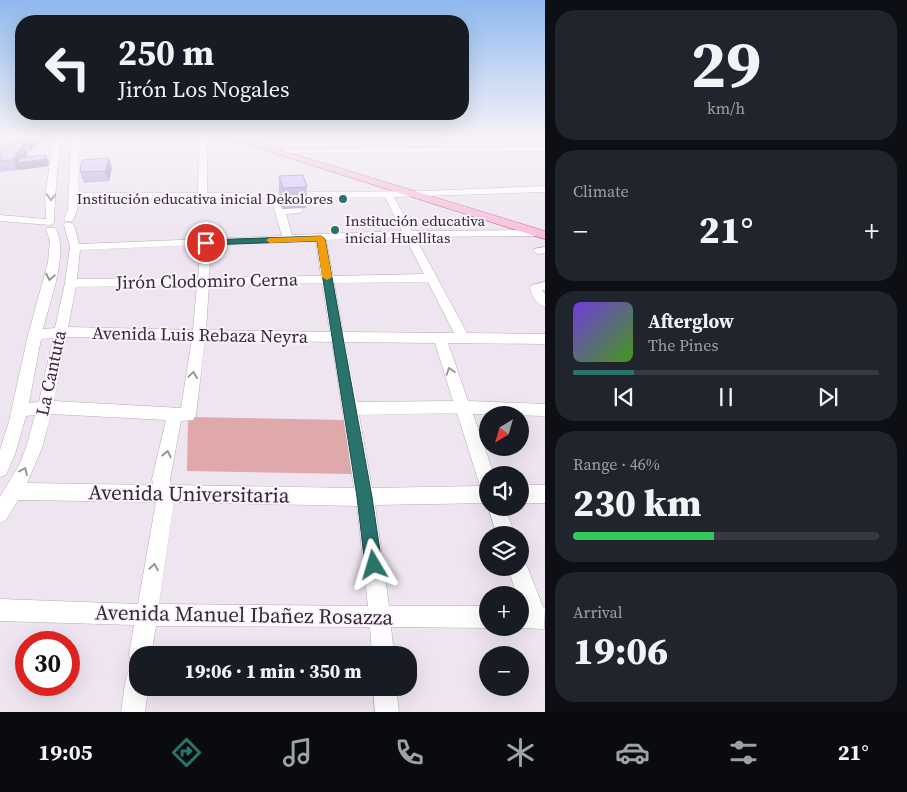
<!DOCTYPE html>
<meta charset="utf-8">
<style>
:root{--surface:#171b24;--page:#20242c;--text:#f1f3f6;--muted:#9ea1a6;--line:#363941;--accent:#2a736c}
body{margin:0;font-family:"Source Serif 4",serif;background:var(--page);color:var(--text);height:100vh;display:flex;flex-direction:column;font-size:19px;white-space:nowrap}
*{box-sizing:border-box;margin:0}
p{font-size:16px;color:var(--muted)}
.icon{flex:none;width:28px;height:28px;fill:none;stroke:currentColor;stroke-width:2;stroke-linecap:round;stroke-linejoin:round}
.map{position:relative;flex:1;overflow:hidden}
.drawer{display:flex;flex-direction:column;gap:10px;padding:10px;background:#0d0f14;width:362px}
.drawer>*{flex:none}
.banner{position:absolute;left:15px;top:15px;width:454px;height:105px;border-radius:20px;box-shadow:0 5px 20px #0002;background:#171b24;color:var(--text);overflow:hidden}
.needle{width:32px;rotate:217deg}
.controls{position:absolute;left:479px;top:406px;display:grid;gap:10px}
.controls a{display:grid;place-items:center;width:50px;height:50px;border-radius:50%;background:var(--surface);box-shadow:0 5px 20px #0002;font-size:25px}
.speed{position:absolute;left:15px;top:631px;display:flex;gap:10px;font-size:25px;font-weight:700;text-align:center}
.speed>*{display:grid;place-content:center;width:65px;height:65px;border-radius:50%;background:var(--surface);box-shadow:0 5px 20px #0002;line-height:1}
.speed .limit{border:8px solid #d22;background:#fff;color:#111}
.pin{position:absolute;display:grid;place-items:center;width:42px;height:42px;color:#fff;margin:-21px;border:2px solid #fff;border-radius:50%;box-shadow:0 1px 5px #0007}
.me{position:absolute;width:55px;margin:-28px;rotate:353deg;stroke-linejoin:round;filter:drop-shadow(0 0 4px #0008)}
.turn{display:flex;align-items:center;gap:18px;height:105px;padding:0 20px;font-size:22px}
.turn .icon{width:65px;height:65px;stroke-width:2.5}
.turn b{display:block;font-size:35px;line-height:42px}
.big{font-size:38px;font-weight:800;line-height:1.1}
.drawer .tile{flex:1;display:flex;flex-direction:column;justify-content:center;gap:8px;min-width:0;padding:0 18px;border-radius:20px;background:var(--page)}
.drawer .dial{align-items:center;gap:0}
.dial b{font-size:65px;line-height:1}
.song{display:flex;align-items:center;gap:15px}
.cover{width:60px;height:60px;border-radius:8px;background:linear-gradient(135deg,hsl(260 70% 55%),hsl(100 70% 35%))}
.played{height:5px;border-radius:2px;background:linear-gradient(90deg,var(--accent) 20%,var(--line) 20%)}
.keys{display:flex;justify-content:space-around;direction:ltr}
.heat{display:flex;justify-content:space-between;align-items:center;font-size:28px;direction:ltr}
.charge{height:8px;border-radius:4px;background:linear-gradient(90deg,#34c759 46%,var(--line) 0)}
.trip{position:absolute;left:129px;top:646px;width:288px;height:50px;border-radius:20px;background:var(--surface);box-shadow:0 5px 20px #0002;font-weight:800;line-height:50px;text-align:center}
.tabs{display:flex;height:80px;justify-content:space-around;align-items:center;background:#090b0e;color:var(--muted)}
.tabs .icon{width:35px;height:35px}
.tabs .selected{color:var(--accent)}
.tabs b{font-size:22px;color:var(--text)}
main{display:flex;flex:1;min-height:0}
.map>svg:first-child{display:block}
</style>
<main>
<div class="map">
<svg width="545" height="712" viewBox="0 0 545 712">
<rect width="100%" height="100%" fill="#eee5f0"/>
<path fill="#dfa8ab" d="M188,417L345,420L353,474L187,471Z"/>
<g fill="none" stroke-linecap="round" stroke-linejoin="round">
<defs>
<g id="minor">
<path d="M32,137L195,140L223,137L207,142V193L426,191L545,186V192L394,197L412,231L535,230L540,233L535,236L415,237L467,333L545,334V344L448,343L468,401L545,404V416L473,414L494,475H488V503L375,505L389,606H488V628L391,627L394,655H372L370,627L156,626L151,655H138V665L132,663L129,655L134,625L0,621V599L138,604L156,502L18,500L6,520L0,523V497L19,465L26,448L35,415L26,416L15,454L6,475L0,477V450L9,421L28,335L48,262L50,240L46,230L47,228H55C70,251 49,303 43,329L55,328L65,283L70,247L64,225L65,223L69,222L74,225L79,244L282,236L271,198L78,199C78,207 77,214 72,221H66L64,219L68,210L71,140H60L55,198L54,223L50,225L0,221V215L46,219L45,198L53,140ZM79,141L199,143L198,193H78ZM385,197L402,231L292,235L286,214L299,213L304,210L299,207L284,209L281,198ZM405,237L424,274L333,276L326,240ZM316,241L321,276L209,277L211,245ZM201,245L198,278L77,279L80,250ZM428,282L454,333L343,332L334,283ZM322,283L330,332L206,330L209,285ZM197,285L193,330L68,327L76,287ZM66,337L192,339L181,408L54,401ZM53,338L39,402L29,403L41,339ZM205,339L332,342L354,488L171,485L170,479L181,421L193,420L196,415ZM345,342L435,343L453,401L357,402ZM457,413L480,486L372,488L359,415ZM51,414L166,420L152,479L153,485L27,483L42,448ZM174,502L357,506L368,606L159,604Z"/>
<path d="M545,147V151L287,153L283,151L287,149Z"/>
<path d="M545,247V253L538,254L533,251L534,249Z"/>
<path d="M545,282V290H542L545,294V307C537,305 531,295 530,288L532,285Z"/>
<rect x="520" y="485" width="25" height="18"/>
<path d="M488,507L505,508L515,535H497Z"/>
<path d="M520,559L525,561L543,607L545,608L544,629L520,628V595H517L508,568H520Z"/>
<path d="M138,666V688H148L145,712H121L126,677L130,669Z"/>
<path d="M373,688H396L399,712H375Z"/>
</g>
<path id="major" d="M223,137H238L545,231V239Z"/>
</defs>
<use href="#minor" stroke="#b5acb6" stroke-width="1"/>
<use href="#major" stroke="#af6f91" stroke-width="1"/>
<use href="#minor" fill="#fff" fill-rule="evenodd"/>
<use href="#major" fill="#f8bedc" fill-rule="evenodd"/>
</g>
<g fill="#b3a9da">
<path d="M10,137H38L39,142L31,151H26L28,154L25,158L49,162L48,166L20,170L19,169L18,170L0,172V148L11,144L8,139Z"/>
<path d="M112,168L109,181L84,183L80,172Z"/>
<path d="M279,176L307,187L306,208L282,209L279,197Z"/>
</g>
<g fill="#9289b2">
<path d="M30,137H38L39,142L31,151L26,141Z"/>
<path d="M23,144L28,154L23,162L46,155L49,162L48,166L20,170L19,169L18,170L13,160Z"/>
<path d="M109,158L112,168L109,181L105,171Z"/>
</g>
<g fill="#d0c4fe" stroke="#9289b2">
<path d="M10,137H30L26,141L8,139Z"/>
<path d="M3,144H23L13,160L0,161V148Z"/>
<path d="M46,155V159L16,163L21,158Z"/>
<path d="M109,158L105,171L80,172L82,160Z"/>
<path d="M303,175L307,187L283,188L279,176Z"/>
</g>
<defs><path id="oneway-chevron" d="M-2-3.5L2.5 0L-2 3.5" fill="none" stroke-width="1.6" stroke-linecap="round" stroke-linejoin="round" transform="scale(1.25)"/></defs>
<g stroke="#989698">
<use href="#oneway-chevron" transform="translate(51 197) rotate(91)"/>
<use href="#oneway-chevron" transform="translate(50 277) rotate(100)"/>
<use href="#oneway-chevron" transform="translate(450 371) rotate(-108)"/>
<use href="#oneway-chevron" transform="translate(193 375) rotate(-82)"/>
<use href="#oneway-chevron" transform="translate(167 454) rotate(-78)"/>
<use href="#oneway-chevron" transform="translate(24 471) rotate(-65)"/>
<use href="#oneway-chevron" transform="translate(154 567) rotate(-80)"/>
</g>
<linearGradient id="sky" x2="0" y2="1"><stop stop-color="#8fb9ee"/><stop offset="0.58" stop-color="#f7f3f8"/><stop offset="1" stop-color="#f7f3f8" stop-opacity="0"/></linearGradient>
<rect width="545" height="237" fill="url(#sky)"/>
<path fill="#2a736c" stroke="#1b4b46" d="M321,236L325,239L372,497L382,565L379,571L374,574L368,571L365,565L357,497L317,241L206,245L201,243L206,240Z"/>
<path fill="#f59e0b" d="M321,236L325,239L332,277L327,280L322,277L317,241L270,243L266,240L270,238Z"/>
<g fill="#2a736c" stroke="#fcf2fe" stroke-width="2">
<circle cx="343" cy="199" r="5"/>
<circle cx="335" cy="230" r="5"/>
</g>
<g text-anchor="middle" stroke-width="4" stroke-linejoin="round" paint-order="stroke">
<g font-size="15" fill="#302c31" stroke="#fcf2fe" text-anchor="end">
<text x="333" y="204">Institución educativa inicial Dekolores</text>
<text x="345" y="226" text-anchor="start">Institución educativa<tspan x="345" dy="17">inicial Huellitas</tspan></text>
</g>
<g font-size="18" fill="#302c31" stroke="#fcf2fe">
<text transform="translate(207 281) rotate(-1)" y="6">Jirón Clodomiro Cerna</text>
<text transform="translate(200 335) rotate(1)" y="6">Avenida Luis Rebaza Neyra</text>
<text transform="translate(51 373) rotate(-78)" y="6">La Cantuta</text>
</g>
<g font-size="21" fill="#302c31" stroke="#fcf2fe">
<text transform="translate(189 494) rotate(1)" y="7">Avenida Universitaria</text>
<text transform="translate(244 615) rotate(1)" y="7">Avenida Manuel Ibañez Rosazza</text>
</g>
</g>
</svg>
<div class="controls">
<a><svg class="needle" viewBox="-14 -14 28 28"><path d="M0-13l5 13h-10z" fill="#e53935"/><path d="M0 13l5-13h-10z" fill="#9ea1a6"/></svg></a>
<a><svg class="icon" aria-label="sound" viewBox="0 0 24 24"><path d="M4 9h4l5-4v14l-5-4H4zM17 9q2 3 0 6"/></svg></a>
<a><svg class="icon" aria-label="layers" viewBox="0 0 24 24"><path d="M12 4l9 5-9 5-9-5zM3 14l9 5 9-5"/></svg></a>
<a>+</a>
<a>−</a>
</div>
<div class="speed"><div class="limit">30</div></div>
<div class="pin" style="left:206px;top:243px;background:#d93025"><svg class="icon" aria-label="arrive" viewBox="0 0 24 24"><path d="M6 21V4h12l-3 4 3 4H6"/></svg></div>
<svg class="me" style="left:374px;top:565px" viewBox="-20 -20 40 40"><path d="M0-17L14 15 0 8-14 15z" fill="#2a736c" stroke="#fff" stroke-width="4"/></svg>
<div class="trip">19:06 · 1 min · 350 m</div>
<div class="banner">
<div class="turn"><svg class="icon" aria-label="left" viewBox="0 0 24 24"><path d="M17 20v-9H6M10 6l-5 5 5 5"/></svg><div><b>250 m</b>Jirón Los Nogales</div></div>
</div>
</div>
<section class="drawer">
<div class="tile dial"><b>29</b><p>km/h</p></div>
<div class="tile"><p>Climate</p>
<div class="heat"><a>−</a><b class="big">21°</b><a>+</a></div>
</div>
<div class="tile">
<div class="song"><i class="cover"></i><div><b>Afterglow</b><p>The Pines</p></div></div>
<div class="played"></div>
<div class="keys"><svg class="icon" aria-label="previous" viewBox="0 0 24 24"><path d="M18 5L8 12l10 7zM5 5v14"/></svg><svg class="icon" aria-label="pause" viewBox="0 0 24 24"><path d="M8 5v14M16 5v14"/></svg><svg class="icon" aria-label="next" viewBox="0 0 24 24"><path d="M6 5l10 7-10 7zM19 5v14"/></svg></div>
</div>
<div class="tile"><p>Range · 46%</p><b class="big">230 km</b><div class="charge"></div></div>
<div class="tile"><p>Arrival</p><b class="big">19:06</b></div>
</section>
</main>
<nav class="tabs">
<b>19:05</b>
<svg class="icon selected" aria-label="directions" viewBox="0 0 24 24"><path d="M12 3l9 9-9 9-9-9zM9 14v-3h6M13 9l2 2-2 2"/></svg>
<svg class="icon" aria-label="music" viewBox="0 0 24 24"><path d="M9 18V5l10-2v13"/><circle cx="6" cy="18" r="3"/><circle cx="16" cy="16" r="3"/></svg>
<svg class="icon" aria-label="phone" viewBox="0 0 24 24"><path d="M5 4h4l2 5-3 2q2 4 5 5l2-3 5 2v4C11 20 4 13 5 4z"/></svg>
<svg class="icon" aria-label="climate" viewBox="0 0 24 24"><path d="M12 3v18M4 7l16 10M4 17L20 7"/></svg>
<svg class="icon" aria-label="car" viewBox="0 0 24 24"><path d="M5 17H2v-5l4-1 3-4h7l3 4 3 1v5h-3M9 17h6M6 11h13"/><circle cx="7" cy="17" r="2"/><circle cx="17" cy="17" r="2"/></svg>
<svg class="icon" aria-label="filters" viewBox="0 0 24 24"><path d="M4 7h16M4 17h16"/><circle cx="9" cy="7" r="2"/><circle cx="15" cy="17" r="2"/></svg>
<b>21°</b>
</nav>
